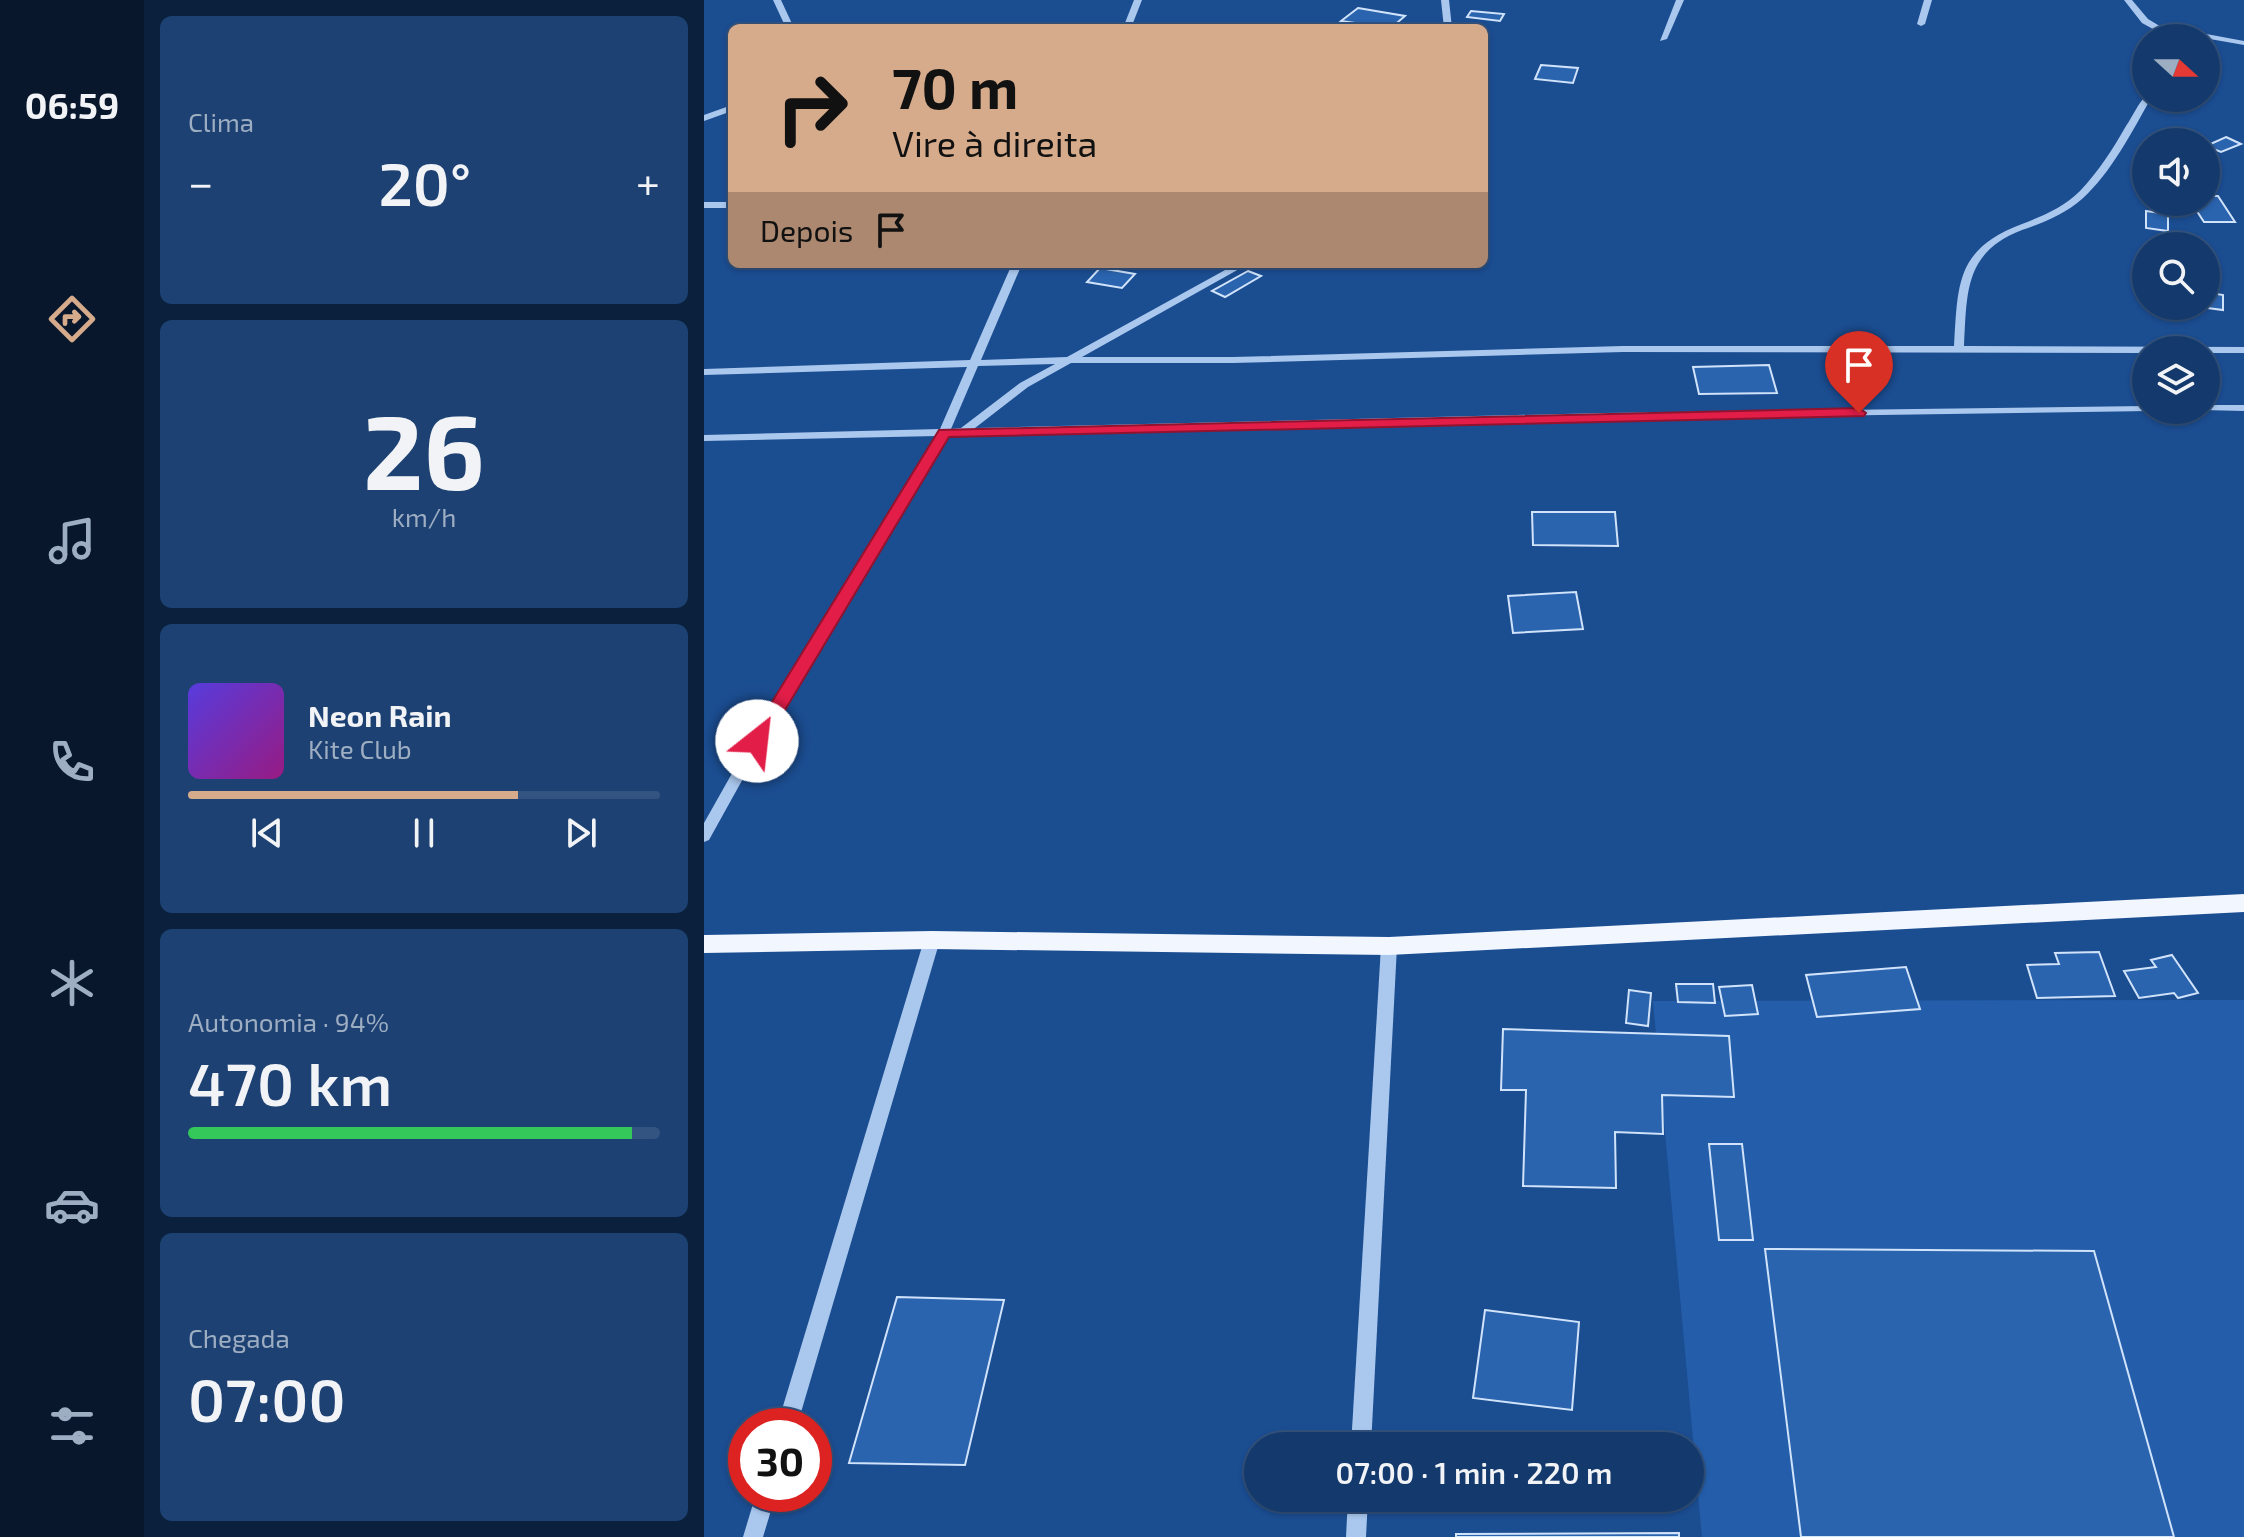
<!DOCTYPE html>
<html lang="pt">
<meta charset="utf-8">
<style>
:root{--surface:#143a6d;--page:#1d4172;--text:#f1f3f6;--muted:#9dadc2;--line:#335480;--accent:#d6ab8b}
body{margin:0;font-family:"Exo 2",sans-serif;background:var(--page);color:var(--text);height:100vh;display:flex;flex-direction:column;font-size:30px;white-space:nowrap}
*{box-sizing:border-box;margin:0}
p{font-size:26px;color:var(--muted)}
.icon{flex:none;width:44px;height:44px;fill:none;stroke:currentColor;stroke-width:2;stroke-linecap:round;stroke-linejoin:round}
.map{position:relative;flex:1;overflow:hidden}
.side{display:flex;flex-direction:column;gap:16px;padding:16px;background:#0b203c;width:560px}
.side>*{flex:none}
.guide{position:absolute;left:24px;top:24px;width:760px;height:244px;border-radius:12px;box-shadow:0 2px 6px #0004,0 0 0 2px var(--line);background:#d6ab8b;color:#111;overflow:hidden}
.needle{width:52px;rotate:111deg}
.fabs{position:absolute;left:1428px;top:24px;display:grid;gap:16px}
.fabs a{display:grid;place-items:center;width:88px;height:88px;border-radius:50%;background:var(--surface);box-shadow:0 2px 6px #0004,0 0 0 2px var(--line);font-size:40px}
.speed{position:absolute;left:24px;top:1408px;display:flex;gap:16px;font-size:40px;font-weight:700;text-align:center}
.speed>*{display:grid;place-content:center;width:104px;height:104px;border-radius:50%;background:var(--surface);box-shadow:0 2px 6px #0004,0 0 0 2px var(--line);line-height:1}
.speed .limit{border:12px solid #d22;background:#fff;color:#111}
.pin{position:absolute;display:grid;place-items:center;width:68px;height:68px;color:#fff;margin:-82px -34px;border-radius:50% 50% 50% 0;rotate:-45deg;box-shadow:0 0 8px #0007}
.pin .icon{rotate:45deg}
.me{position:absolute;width:88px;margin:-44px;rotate:29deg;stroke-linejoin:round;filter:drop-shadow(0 0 6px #0008)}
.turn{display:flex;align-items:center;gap:28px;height:168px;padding:0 32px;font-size:36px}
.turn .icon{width:104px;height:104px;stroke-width:2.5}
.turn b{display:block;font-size:56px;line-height:68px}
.then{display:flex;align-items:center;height:76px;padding:0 32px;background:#0003;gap:16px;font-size:30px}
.big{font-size:60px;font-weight:600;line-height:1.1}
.side .card{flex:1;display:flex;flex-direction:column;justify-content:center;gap:12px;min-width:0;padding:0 28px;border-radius:12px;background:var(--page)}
.side .dial{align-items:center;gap:0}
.dial b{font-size:104px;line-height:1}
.song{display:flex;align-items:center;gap:24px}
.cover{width:96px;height:96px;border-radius:12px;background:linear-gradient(135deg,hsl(250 70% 55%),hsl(310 70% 35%))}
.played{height:8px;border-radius:4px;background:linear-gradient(90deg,var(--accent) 70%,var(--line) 70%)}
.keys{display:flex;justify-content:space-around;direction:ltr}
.heat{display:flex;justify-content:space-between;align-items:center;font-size:44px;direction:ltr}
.charge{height:12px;border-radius:6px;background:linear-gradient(90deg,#34c759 94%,var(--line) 0)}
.trip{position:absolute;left:540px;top:1432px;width:460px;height:80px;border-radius:40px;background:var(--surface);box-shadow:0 2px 6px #0004,0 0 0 2px var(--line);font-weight:600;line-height:80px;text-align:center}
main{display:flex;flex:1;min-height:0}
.menu{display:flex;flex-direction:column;width:144px;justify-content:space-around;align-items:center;background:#08172c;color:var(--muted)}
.menu .icon{width:56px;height:56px}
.menu .active{color:var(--accent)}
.menu b{font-size:36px;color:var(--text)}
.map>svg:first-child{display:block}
</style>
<main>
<nav class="menu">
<b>06:59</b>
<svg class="icon active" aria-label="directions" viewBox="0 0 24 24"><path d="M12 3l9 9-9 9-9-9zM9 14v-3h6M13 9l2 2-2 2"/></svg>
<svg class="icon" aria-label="music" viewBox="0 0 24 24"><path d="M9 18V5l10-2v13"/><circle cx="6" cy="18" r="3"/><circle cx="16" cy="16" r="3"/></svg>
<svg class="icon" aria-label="phone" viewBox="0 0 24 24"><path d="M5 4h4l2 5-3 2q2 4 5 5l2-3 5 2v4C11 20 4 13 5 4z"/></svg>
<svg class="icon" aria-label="climate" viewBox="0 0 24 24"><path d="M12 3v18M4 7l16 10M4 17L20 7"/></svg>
<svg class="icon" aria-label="car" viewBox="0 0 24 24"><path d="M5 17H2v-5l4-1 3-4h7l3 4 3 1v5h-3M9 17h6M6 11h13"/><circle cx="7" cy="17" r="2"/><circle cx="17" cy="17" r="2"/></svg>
<svg class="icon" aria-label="filters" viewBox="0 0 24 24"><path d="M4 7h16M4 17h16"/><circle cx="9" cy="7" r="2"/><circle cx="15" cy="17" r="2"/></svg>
</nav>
<section class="side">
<div class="card"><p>Clima</p>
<div class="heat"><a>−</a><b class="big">20°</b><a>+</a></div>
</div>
<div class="card dial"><b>26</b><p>km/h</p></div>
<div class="card">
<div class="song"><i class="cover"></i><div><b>Neon Rain</b><p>Kite Club</p></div></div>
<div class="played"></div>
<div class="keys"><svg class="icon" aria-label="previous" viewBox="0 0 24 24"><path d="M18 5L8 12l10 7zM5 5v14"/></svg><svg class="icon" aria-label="pause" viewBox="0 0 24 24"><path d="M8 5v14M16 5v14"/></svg><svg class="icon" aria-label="next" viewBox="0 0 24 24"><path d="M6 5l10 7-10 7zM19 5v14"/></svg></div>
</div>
<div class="card"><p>Autonomia · 94%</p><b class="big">470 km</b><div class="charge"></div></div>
<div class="card"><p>Chegada</p><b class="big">07:00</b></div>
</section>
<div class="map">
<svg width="1540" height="1537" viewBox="0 0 1540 1537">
<rect width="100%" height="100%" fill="#1b4d91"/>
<path fill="#245eaa" d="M1540,1000V1537H998L949,1001Z"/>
<g fill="#2a63ae" stroke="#d0e3fa" stroke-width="2">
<path d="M654,8L701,16L687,28L637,21Z"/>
<path d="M767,11L800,14L796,21L763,17Z"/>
<path d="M837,65L874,68L869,83L831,79Z"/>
<path d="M1522,137L1537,144L1517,152L1502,146Z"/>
<path d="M1502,196H1514L1531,222H1500L1487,202H1502Z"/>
<path d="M1442,211L1464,214V231L1442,228Z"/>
<path d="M396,268L431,274L418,288L383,282Z"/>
<path d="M544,271L557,276L521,297L508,291Z"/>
<path d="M1502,292L1519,295V310L1496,307L1502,306Z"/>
<path d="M1065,365L1073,393L995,394L989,367Z"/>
<path d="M828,512H911L914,546L829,545Z"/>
<path d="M872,592L879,629L809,633L804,596Z"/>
<path d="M1395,952L1411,996L1333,998L1323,965L1355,964L1351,953Z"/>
<path d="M1468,955L1494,993L1474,998L1470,993L1435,998L1420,971L1452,967L1447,960Z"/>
<path d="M1202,967L1216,1009L1113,1017L1102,975Z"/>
<path d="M972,984H1009L1011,1003L974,1002Z"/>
<path d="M1048,985L1054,1014L1021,1016L1015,987Z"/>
<path d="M925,990L947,993L944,1026L922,1023Z"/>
<path d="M799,1029L1025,1036L1030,1097L958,1095L959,1134L911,1132L912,1188L819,1186L822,1090H797Z"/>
<path d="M1005,1144H1038L1049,1240H1015Z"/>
<path d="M1061,1249L1390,1251L1470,1537H1097Z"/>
<path d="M193,1297L300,1300L261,1465L145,1463Z"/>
<path d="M781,1310L875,1322L868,1410L769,1398Z"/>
<path d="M975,1533V1537H752V1534Z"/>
</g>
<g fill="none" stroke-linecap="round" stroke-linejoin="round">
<g fill="#aac8ee" fill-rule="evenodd">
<path d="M69,0H77L90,28H82Z"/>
<path d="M430,0H438L427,28H419Z"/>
<path d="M737,0H745L748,28H740Z"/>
<path d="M972,0H980L963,39L956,41Z"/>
<path d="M1220,0H1228L1221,24L1217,26L1213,24Z"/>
<path d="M1420,0H1428L1444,19L1454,25L1540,41V45L1449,29L1438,23Z"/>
<path d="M1442,96V98H1447C1428,132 1407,173 1378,199C1361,214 1339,223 1318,230C1260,252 1263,293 1260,346L1540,347V353H1502V350H1442V353L919,352L529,363H367L324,387L271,428L899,413L1442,406V410L1446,411L899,419L244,435L86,694L5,840L0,842V823L75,690L233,436L0,441V435L236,429L263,367L0,375V369L266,360L308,264H318L277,360L363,357L532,264H544L378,357H529L919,346H1250C1254,283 1252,249 1318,224C1339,216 1360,207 1376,191C1394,172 1409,149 1422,126C1429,116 1434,103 1442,96ZM351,364L316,383L257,428L247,429L274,366Z"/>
<path d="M28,105V111L0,121V115Z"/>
<rect x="0" y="202" width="28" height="6"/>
<path d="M1502,405H1540V411L1498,410H1502Z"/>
<path d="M228,934L233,936L236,940L93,1426H73L220,940L223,936Z"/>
<path d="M685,940L690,942L693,946L667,1446H647L677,946L680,942Z"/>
<path d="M52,1494H72L59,1537H39Z"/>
<path d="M644,1498H664L662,1537H642Z"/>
</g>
<path fill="#f1f6ff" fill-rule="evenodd" d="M1540,894V912L685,955L228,949L0,953V935L228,931L685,937Z"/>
</g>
<path fill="#e11d48" stroke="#92132f" stroke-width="2" d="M1155,408L1162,413L1160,416L245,437L60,745H47L44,741L235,430Z"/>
</svg>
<div class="fabs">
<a><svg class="needle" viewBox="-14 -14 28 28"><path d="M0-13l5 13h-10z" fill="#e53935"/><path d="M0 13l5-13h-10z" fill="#9dadc2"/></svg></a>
<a><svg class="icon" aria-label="sound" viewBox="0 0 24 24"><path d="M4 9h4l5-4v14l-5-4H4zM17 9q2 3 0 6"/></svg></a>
<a><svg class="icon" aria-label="search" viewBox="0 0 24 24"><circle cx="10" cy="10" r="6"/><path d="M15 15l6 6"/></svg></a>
<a><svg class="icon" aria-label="layers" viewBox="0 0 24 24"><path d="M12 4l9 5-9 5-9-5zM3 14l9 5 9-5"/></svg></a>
</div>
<div class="speed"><div class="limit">30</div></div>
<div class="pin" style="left:1155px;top:413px;background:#d93025"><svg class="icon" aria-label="arrive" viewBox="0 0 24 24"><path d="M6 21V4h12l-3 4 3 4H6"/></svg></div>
<svg class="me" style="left:53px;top:741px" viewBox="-20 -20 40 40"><circle r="19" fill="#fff"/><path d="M0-13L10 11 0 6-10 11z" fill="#e11d48"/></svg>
<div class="trip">07:00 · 1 min · 220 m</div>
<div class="guide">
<div class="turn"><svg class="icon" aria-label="right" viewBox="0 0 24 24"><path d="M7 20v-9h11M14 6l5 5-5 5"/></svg><div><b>70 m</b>Vire à direita</div></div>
<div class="then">Depois<svg class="icon" aria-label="arrive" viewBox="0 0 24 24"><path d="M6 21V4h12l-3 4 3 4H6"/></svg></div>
</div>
</div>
</main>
